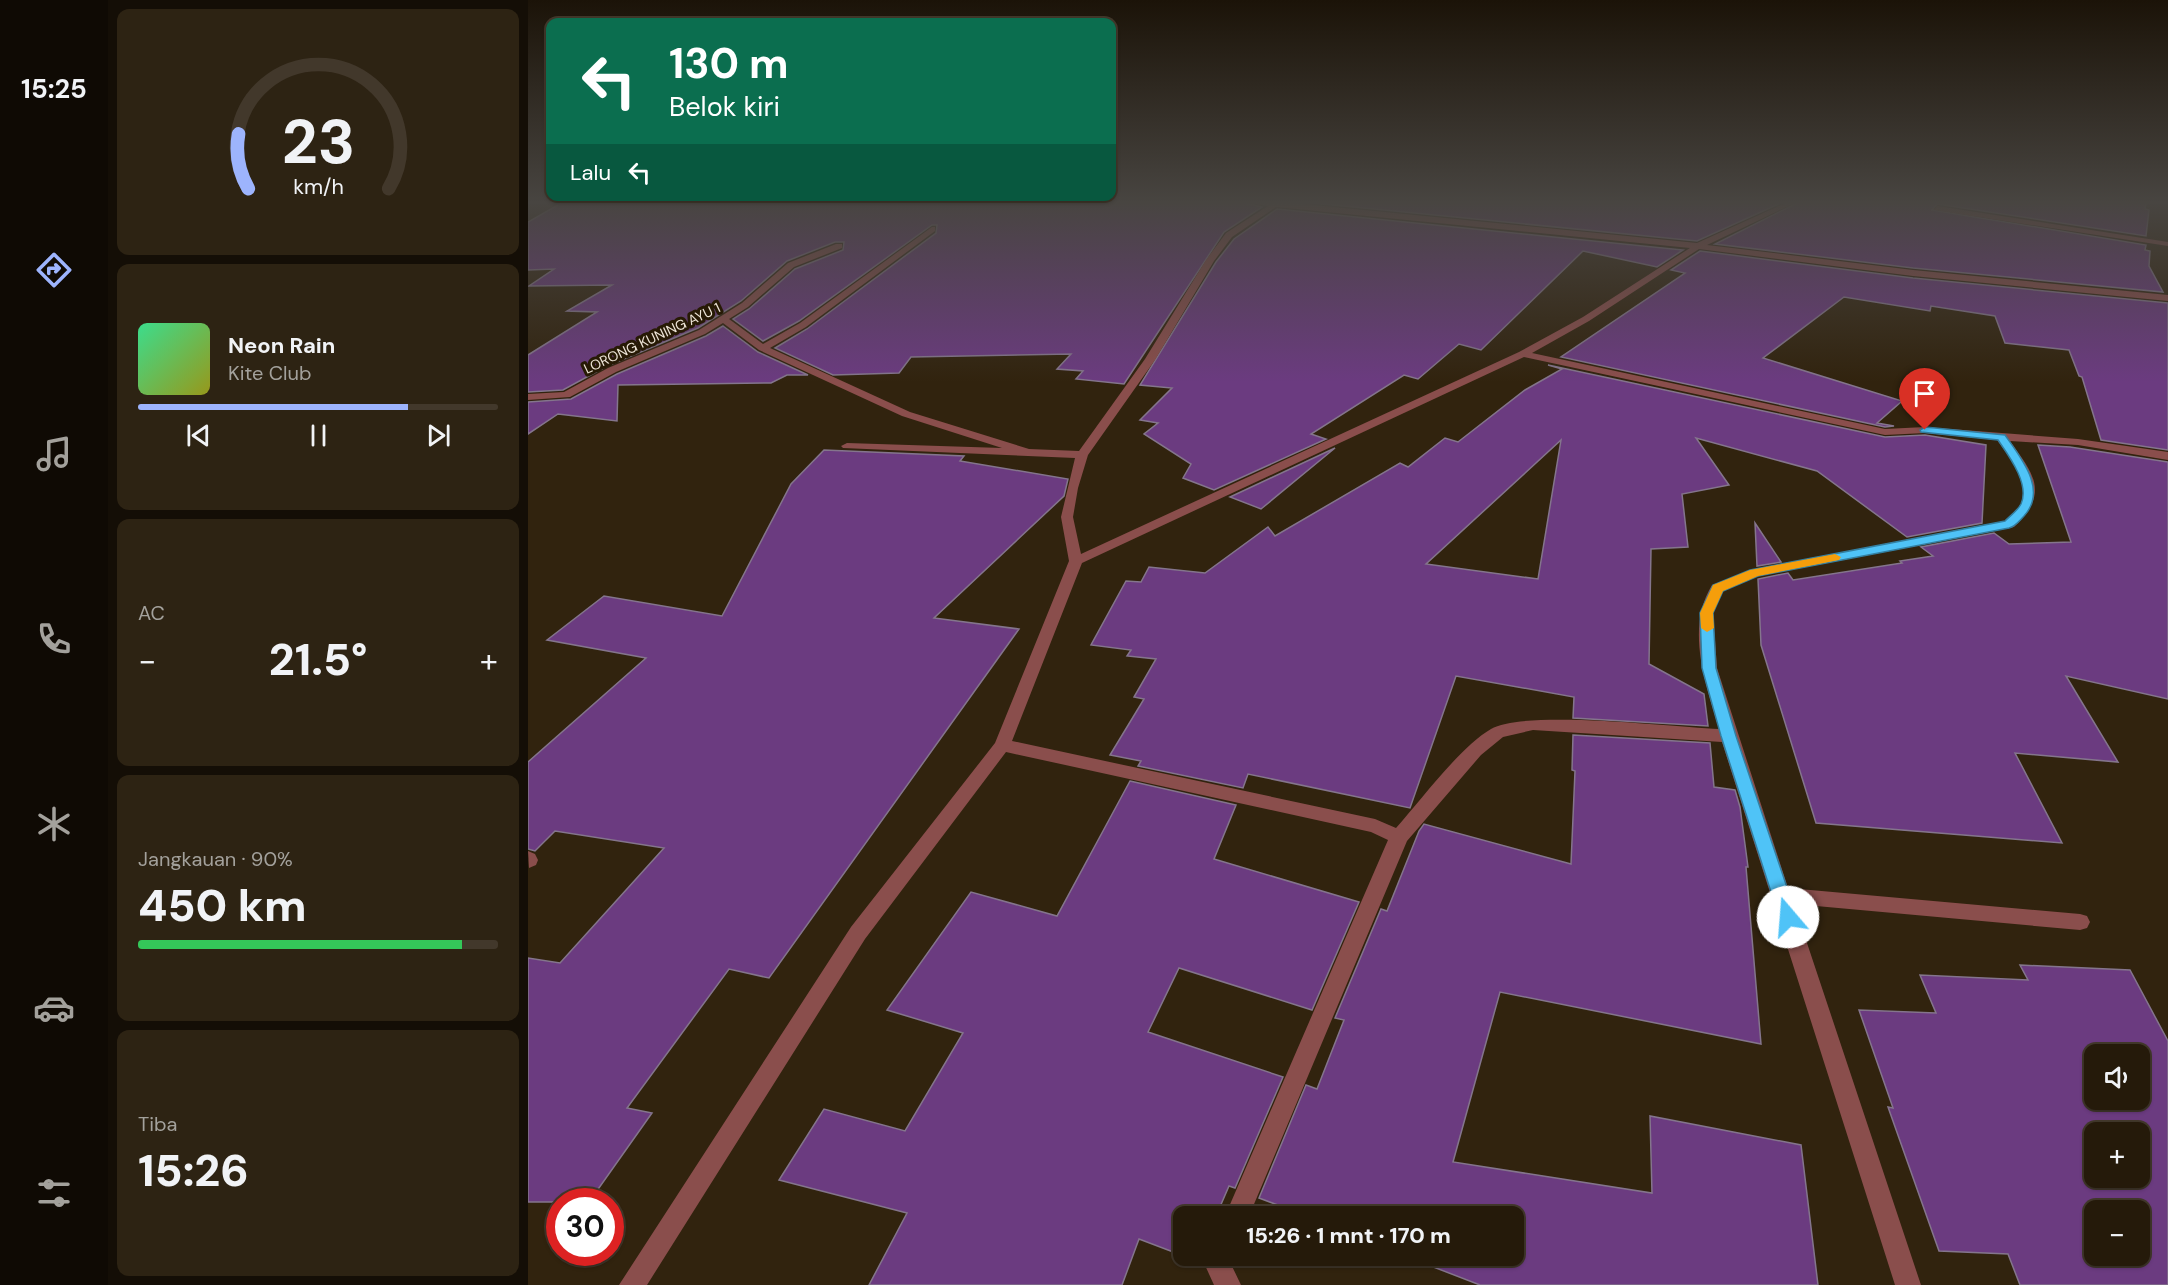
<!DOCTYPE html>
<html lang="id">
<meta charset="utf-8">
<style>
:root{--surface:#251a0a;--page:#2d2313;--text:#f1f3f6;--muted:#a3a19c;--line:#42382b;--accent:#9db4fd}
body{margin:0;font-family:"DM Sans",sans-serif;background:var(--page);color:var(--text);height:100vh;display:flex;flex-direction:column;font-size:22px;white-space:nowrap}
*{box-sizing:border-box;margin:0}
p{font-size:20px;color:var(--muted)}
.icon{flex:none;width:33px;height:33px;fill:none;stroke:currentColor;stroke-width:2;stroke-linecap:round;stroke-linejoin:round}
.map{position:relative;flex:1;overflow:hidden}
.details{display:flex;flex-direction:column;gap:9px;padding:9px;background:#140e06;width:420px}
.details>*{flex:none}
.hud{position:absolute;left:18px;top:18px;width:570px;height:183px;border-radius:12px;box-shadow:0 2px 4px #0004,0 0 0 2px var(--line);background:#0b6e4f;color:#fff;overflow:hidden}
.controls{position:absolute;left:1556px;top:1044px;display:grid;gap:12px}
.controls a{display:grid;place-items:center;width:66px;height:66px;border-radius:12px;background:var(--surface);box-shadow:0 2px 4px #0004,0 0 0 2px var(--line);font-size:30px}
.speed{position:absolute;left:18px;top:1188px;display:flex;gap:12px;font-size:30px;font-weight:700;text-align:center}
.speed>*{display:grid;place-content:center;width:78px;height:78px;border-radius:50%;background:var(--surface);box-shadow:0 2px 4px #0004,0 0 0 2px var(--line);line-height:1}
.speed .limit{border:9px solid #d22;background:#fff;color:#111}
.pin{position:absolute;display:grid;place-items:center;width:51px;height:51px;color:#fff;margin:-62px -26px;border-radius:50% 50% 50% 0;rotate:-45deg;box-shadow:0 0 6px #0007}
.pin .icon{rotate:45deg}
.me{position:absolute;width:66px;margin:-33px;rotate:342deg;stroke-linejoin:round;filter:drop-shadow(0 0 4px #0008)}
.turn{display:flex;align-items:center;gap:21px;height:126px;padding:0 24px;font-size:27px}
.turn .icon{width:78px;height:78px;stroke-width:2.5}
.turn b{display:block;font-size:42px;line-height:51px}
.then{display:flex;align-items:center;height:57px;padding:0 24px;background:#0003;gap:12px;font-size:22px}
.big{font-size:45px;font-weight:800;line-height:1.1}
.details .tile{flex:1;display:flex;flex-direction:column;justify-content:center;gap:9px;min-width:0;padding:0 21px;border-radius:12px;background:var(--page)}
.details .dial{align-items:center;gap:0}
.dial svg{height:156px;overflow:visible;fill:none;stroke:var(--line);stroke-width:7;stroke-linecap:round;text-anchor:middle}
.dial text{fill:var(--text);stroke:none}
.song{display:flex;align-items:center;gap:18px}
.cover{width:72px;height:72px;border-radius:9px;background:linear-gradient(135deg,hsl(150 70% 55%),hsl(60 70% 35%))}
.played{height:6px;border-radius:3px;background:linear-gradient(90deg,var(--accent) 75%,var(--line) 75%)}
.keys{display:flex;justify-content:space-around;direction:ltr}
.heat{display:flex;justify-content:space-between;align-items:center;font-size:33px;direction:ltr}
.charge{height:9px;border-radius:4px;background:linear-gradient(90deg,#34c759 90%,var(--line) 0)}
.trip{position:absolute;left:645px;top:1206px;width:351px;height:60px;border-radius:12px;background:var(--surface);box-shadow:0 2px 4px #0004,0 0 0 2px var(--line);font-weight:800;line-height:60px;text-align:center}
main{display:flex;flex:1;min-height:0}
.tab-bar{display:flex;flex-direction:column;width:108px;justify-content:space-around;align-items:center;background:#0f0a04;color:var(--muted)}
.tab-bar .icon{width:42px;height:42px}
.tab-bar .active{color:var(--accent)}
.tab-bar b{font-size:27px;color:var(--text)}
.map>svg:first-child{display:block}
</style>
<main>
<nav class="tab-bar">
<b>15:25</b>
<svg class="icon active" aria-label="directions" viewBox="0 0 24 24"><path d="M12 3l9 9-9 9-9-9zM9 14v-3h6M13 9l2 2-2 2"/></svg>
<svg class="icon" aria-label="music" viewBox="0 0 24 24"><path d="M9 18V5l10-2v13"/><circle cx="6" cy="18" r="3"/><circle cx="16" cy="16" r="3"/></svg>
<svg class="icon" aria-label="phone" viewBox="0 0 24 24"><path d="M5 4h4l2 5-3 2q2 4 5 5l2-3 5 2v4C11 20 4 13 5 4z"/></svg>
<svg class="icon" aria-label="climate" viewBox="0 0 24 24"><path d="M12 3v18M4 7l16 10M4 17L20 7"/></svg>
<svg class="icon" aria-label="car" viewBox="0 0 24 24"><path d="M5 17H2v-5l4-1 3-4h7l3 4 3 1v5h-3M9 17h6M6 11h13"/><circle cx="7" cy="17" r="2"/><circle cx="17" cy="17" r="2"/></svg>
<svg class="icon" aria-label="filters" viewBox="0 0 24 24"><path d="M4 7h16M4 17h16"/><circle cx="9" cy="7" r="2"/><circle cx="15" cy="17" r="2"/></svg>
</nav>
<section class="details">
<div class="tile dial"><svg viewBox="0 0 100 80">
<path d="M14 69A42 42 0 1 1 86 69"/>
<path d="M14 69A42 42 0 0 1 9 41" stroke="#9db4fd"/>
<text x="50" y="56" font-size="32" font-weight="700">23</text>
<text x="50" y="72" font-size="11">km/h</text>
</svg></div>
<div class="tile">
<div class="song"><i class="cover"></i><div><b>Neon Rain</b><p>Kite Club</p></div></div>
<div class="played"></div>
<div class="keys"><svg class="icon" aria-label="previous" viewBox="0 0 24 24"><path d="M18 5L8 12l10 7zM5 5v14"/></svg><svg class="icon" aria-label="pause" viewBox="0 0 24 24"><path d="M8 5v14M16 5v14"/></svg><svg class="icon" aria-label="next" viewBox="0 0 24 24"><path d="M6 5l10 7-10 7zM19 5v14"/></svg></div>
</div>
<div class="tile"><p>AC</p>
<div class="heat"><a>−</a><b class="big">21.5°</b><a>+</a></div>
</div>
<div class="tile"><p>Jangkauan · 90%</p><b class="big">450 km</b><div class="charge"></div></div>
<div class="tile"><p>Tiba</p><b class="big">15:26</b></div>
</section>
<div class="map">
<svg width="1640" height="1285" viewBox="0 0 1640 1285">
<rect width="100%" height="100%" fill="#31230e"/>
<g fill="#6b3b80" stroke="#84758c" stroke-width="1.5" fill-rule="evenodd">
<path d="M35,202H713L734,207L696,232L596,384L548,379L555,371L529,369L543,354L383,357L371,373L305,375L247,348L279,329L408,233L409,225H404L271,321L235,341L205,319L221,309L267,269L315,250L316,242H307L259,261L213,301L170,328L79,366L35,390L0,392V355L69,312L39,311L84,285L1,286L26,269L0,270V222Z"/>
<path d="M775,202H1255L1169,241Z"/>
<path d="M1271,202H1618L1617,209L1621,210L1618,236L1409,204L1404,210L1618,245L1617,250L1622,251L1621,266L1635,292L1385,268L1187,244Z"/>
<path d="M749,209L1155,250L1129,267L1055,251L953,350L931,344L890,379L876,375L783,434L798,439L686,490L655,478L663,464L616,434L630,423L612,420L644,388L612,385L688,262L706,239Z"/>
<path d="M1172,251L1385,278L1640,303V450L1573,440L1554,377L1551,376L1541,350L1477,343L1467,316L1403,306L1402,311L1316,297L1235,358L1374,401L1349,423L1366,426L1357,427L1033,357L1157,273L1143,270Z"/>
<path d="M195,326L230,352L280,375H259L243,383L90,385L89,421L30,414L0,434V402L43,399L89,374L178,336Z"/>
<path d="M1020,365L1357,437L1397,435L1458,445L1454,523L1379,537L1289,471L1168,438L1201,485L1154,494L1160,547L1123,549L1121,664L1176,694L1180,726L1045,718L1046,697L928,676L882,808L720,774L715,788L610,766L613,761L582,755L616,699L606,697L628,659L599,656L603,650L563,645L598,581L613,582L621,567L677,573L740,527L747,536L872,463L880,467L917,438L930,442L997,390L1034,369ZM1033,440L1010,579L898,564Z"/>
<path d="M1510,445L1542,447L1640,462V699L1538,676L1590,762L1487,753L1534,843L1288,823L1233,645L1230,579L1260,573L1265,580L1374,563L1372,561L1405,556L1393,547L1466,533L1481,544L1543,542Z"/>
<path d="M807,448L733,509L702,497Z"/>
<path d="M296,450L436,456L432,461L540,479L536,496L406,618L491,629L241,978L201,969L99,1108L124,1113L61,1202H0V958L32,963L136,848L27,831L7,851L0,849V762L118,658L19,640L76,596L194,616L263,484Z"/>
<path d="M1227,523L1253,562L1229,566Z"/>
<path d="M1045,735L1182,743L1186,787L1207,790L1212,807L1220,867H1218L1233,1044L972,992L925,1162L1124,1193L1122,1116L1273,1145L1290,1285H952L877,1256H986V1216H779L731,1198L778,1085L789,1089L816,1020L807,1018L853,909L859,911L891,831L896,824L1043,864L1047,771L1044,770Z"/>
<path d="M602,781L708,805L686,859L831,902L784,1010L651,968L620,1032L755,1077L707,1188L701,1186L688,1216H656V1256H671L669,1261L611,1239L594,1285H341L379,1213L251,1180L296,1109L377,1131L435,1033L359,1010L443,892L529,916Z"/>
<path d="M1492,965L1602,970L1640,1041V1285H1492L1480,1254L1411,1251L1360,1107L1365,1108L1331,1010L1408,1013L1392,975L1500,980ZM1566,1054H1611V1100H1566ZM1566,1132H1611V1178H1566ZM1566,1210H1611V1256H1566Z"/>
</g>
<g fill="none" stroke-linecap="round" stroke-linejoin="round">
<g fill="#8a4e4c" fill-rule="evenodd">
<path d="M715,202H755L1169,243L1260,202H1269L1179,245L1385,270L1640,295V301L1385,276L1171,249L1061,321L1004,353L1357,429L1397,427L1550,439L1640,452V460L1550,445L1482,441C1507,476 1521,493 1486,527L1231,576L1195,591L1185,613L1189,668L1260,888L1552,914L1559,916L1562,922L1559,928L1552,930L1266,904L1393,1285H1367L1194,742L1005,730L975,737L953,755L879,841L721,1216H697L860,840L843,832L478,752L337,939L119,1285H91L323,927L467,743L541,561L533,517L547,458L315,448L313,446L319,443L474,448L374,416L231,350L195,323L177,334L88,372L42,397L0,400V394L36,392L80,368L171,330L214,303L260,263L308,244H314V248L266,267L220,307L201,319L235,344L272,323L404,227H407V231L278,327L242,348L382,412L501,449L551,451L617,359L678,260L698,233L740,206ZM748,207L1162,248L1055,317L991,352L553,554L545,517L550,488L560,455L627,360L686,261L704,237ZM996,357L1357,435L1397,433L1469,440C1481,456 1505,486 1491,507C1488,513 1481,517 1477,521L1227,569L1184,585C1157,629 1178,684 1191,729C1145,727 997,709 963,729C933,746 893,800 868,828L847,819L484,741L554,563Z"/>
<path d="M1409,206L1640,242V246L1406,210Z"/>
<path d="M0,851L7,854L10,860L8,865L1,868Z"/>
<path d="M679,1256H705L702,1262L713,1285H686L676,1263Z"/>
</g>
</g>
<linearGradient id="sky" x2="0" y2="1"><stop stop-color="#1b1308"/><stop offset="0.53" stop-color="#484541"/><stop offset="1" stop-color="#484541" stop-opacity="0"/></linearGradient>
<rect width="1640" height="382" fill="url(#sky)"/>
<path fill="#4fc3f7" stroke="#337fa1" stroke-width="1.5" d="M1397,427L1477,435C1493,458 1520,490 1496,516C1491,521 1488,526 1481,528L1230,576L1195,591L1185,613L1188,668L1208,736L1269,917L1266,922L1260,924L1253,922L1251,917L1193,736L1174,668L1172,613L1185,585L1222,570L1477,521C1482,516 1490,510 1493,504C1502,484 1481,456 1470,440L1393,432L1392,430Z"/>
<path fill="#f59e0b" d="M1307,554L1313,557L1311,560L1230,576L1195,591L1185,613L1186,628L1179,632L1173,628L1172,613L1185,585L1222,570Z"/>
<g text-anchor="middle" stroke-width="6" stroke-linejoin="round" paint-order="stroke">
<g font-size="14" fill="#eee5d8" stroke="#271a05">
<text transform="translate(124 338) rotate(-25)" y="5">LORONG KUNING AYU 1</text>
</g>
</g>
</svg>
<div class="controls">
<a><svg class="icon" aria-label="sound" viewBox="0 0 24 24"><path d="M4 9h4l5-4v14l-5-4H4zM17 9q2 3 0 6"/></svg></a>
<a>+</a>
<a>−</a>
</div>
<div class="speed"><div class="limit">30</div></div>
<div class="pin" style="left:1397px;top:430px;background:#d93025"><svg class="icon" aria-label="arrive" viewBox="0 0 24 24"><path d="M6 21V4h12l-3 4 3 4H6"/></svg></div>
<svg class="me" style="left:1260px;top:917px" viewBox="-20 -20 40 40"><circle r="19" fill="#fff"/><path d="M0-13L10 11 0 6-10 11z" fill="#4fc3f7"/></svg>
<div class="trip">15:26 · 1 mnt · 170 m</div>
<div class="hud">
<div class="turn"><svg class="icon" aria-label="left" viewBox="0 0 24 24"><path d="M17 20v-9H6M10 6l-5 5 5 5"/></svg><div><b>130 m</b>Belok kiri</div></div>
<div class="then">Lalu<svg class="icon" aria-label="left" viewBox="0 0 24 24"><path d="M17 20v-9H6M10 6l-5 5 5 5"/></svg></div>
</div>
</div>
</main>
